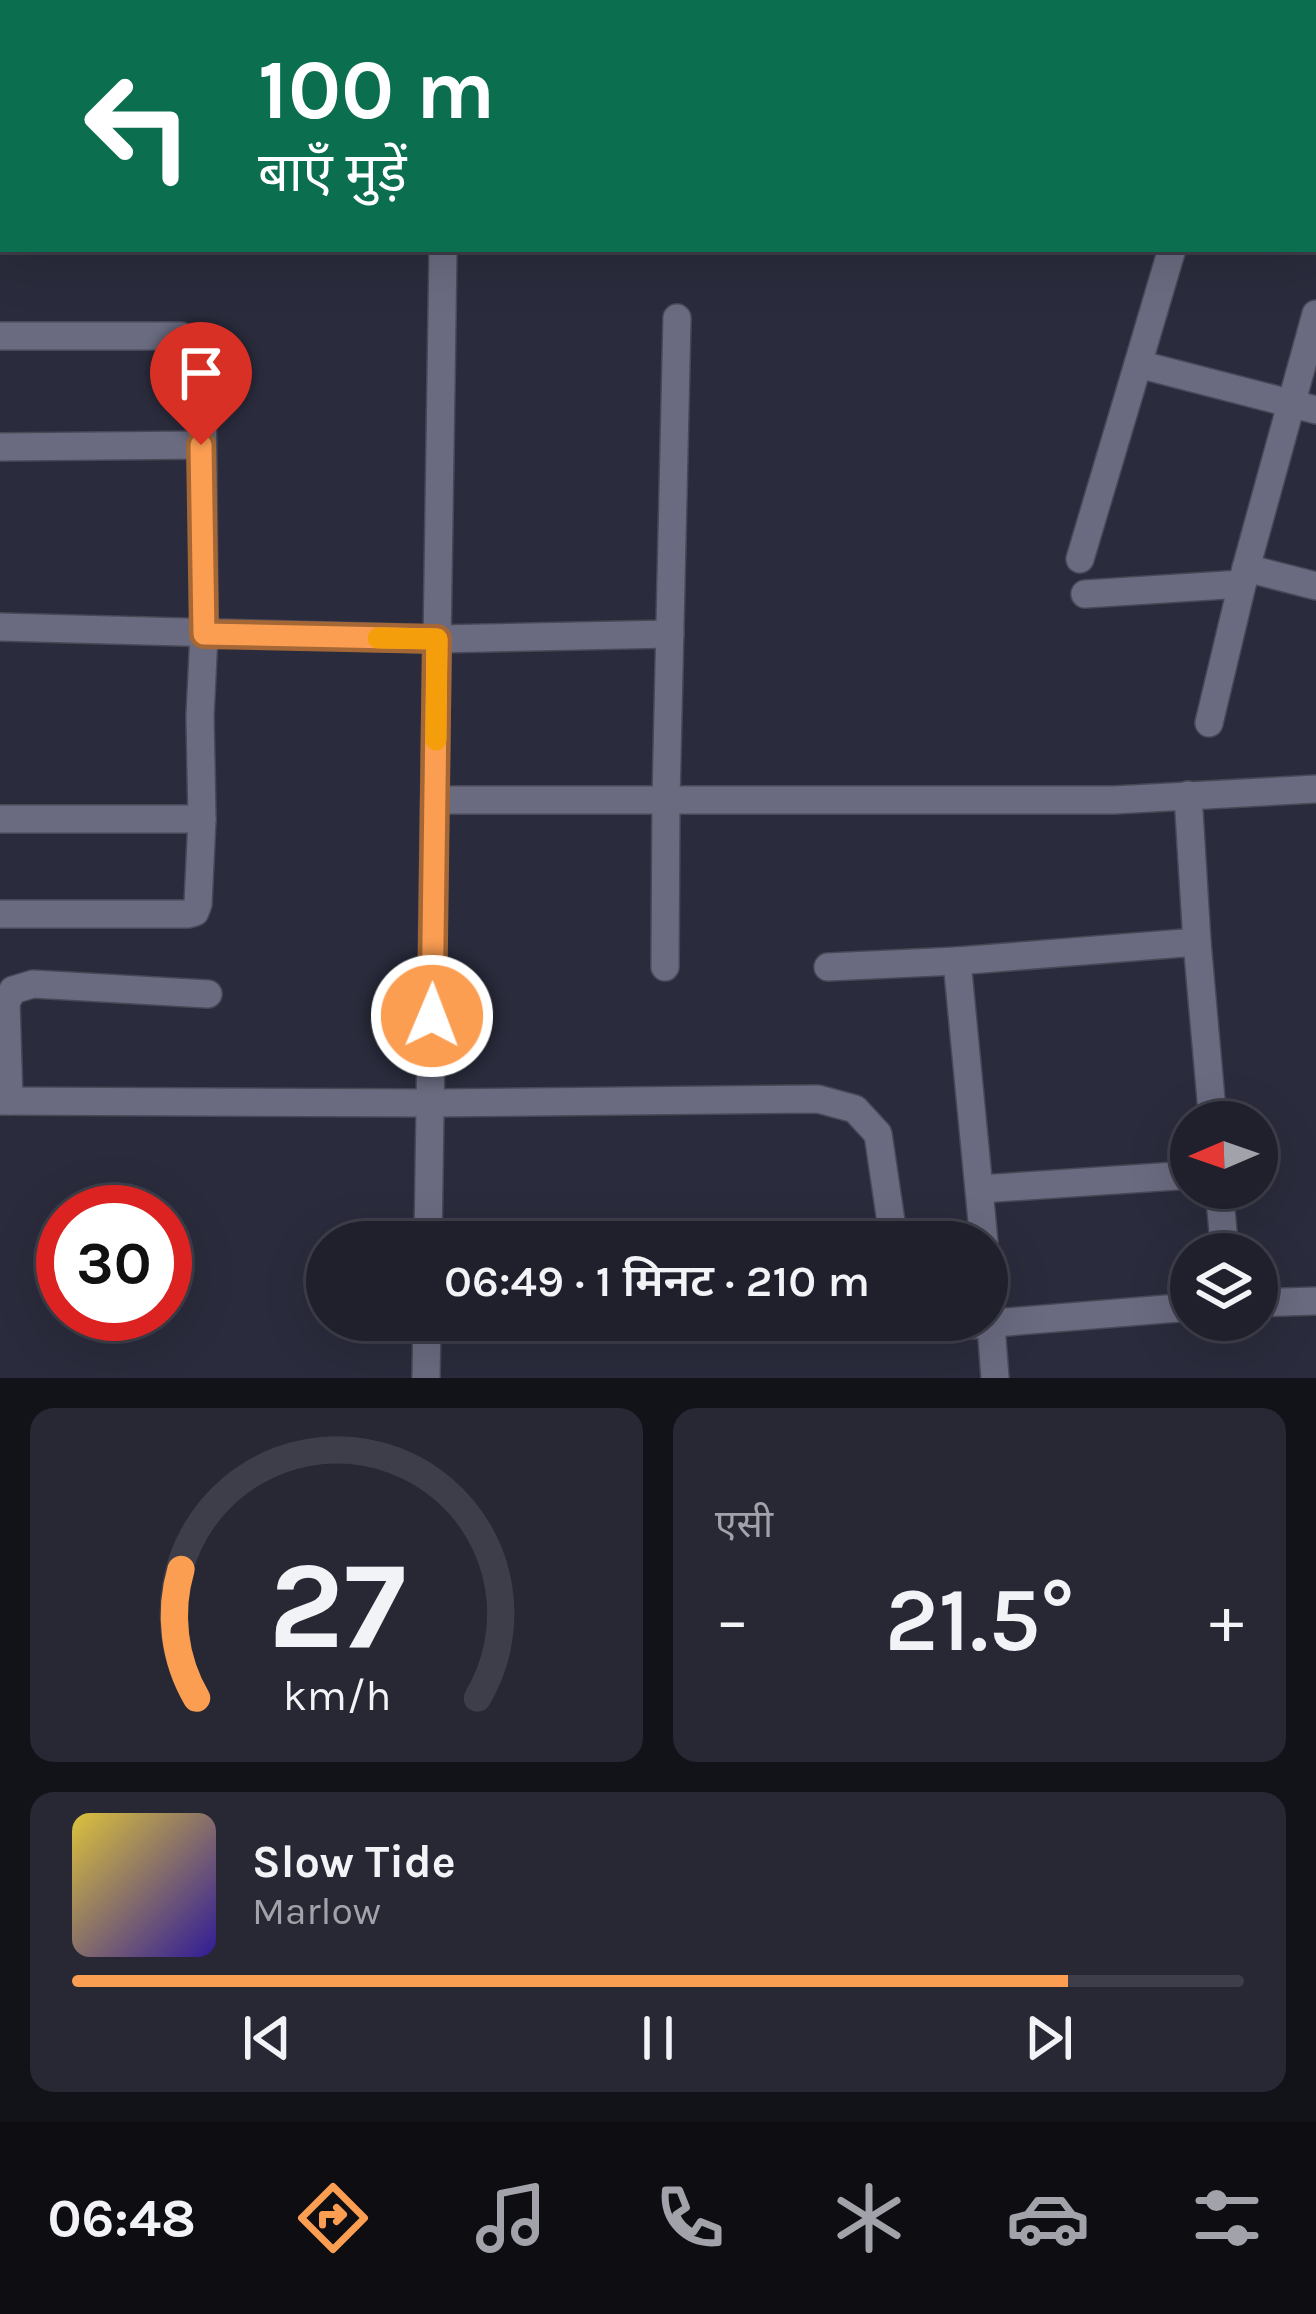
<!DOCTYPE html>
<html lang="hi">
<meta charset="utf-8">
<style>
:root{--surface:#20202d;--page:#282835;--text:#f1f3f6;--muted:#a2a3aa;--line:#3d3e49;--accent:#fc9e52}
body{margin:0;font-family:Karla,"Noto Sans Devanagari",sans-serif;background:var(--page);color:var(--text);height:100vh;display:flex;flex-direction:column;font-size:45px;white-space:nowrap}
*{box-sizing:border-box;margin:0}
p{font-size:39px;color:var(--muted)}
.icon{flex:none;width:66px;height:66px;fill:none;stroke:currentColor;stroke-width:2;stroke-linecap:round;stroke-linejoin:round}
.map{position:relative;height:1378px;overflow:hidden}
.sheet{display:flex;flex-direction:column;gap:30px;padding:30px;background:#121219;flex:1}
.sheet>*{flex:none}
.hud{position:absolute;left:0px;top:0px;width:1317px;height:252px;box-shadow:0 12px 48px #0002,0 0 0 3px var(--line);background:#0b6e4f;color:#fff;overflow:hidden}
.needle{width:78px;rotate:268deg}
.tools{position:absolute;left:1170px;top:1101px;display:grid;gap:24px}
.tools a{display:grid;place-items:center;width:108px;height:108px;border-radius:50%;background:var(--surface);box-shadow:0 12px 48px #0002,0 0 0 3px var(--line);font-size:60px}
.speed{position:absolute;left:36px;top:1185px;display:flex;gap:24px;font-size:60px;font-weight:700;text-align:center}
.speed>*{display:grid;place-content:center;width:156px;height:156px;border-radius:50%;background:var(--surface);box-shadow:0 12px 48px #0002,0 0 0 3px var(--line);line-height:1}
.speed .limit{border:18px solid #d22;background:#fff;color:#111}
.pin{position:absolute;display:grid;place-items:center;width:102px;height:102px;color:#fff;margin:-123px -51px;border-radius:50% 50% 50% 0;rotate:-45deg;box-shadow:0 0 12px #0007}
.pin .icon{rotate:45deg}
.me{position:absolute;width:132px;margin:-66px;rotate:1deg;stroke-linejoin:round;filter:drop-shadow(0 0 9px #0008)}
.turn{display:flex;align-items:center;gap:42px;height:252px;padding:0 60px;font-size:54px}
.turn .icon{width:156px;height:156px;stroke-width:2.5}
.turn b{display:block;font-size:84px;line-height:102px}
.big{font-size:90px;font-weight:600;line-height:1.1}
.sheet .tile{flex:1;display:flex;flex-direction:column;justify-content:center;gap:18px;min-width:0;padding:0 42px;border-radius:24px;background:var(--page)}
.sheet .dial{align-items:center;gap:0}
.dial svg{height:312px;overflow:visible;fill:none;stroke:var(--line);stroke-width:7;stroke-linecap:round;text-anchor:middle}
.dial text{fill:var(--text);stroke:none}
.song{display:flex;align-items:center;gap:36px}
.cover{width:144px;height:144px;border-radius:18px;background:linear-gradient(135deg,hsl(50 70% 55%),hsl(250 70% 35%))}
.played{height:12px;border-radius:6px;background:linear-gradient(90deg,var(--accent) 85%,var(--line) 85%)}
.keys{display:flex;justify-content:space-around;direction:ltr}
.heat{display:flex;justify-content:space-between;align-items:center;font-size:66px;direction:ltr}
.sheet .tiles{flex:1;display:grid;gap:30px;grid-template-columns:1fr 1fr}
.tile:last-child{grid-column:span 2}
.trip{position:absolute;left:306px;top:1221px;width:702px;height:120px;border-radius:60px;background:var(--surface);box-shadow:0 12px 48px #0002,0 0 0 3px var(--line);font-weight:600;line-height:120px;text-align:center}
.tabs{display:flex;height:192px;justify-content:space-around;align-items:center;background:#0d0d12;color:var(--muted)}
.tabs .icon{width:84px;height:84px}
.tabs .selected{color:var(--accent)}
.tabs b{font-size:54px;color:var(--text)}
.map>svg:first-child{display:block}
</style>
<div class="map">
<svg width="1316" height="1378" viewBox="0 0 1316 1378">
<rect width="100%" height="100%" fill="#2a2b3c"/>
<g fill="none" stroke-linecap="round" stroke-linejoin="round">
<defs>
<g id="street">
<path d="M458,3L459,0"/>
<path d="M0,171L3,170"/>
<path d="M1172,249L1138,364L1316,410"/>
<path d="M0,336H181L199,344L202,359L204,634L200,716L202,819L198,904L195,912L188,914H0"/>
<path d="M0,447L201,445"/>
<path d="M1080,559L1138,364"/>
<path d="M1246,568L1316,586"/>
<path d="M1085,594L1242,584"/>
<path d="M0,627L437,639L670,634"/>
<path d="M1209,723L1246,568L1316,314"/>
<path d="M435,800H1114L1316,789"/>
<path d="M0,819H202"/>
<path d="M1197,942L1213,1122"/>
<path d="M665,967L666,800L677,318"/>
<path d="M828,967L957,961"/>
<path d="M0,1101L430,1103L818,1099L855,1109L878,1134L894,1242"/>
<path d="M9,1101L6,1002L13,990L33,984L208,994"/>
<path d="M1219,1188L1225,1254"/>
<path d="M980,1189L1191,1175"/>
<path d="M428,1242L443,249"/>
<path d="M984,1242L957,961L1197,942L1188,795"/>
<path d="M987,1273L995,1378"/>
<path d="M1257,1303L1316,1301"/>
<path d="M906,1320L911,1327L921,1329L1191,1307"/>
<path d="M426,1378L427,1320"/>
</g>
<g id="primary">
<path d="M1091,0L1103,3"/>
<path d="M1314,61L1316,62"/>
</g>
</defs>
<use href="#street" stroke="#484857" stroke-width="30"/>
<use href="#primary" stroke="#484857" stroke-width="39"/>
<use href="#street" stroke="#6a6b80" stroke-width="27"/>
<use href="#primary" stroke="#8585c4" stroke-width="36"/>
</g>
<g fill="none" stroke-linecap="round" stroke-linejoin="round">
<defs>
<path id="route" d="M201,445L204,634L437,639L432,1016"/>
</defs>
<use href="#route" stroke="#a46735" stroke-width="30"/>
<use href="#route" stroke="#fc9e52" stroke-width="21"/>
<path stroke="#f59e0b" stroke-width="21" d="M378,638L437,639L436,740"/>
</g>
</svg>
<div class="tools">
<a><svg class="needle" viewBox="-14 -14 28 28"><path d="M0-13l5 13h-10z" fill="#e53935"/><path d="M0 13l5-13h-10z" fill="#a2a3aa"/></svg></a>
<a><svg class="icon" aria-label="layers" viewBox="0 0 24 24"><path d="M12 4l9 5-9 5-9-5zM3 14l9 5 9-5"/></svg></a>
</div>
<div class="speed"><div class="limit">30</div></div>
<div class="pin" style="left:201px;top:445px;background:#d93025"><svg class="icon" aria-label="arrive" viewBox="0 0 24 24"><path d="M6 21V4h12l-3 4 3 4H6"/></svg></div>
<svg class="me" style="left:432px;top:1016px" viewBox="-20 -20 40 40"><circle r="17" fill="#fc9e52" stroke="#fff" stroke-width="3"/><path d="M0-11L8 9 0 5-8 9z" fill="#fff"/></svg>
<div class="trip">06:49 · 1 मिनट · 210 m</div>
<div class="hud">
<div class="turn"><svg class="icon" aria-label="left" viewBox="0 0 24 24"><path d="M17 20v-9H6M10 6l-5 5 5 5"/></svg><div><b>100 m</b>बाएँ मुड़ें</div></div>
</div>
</div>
<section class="sheet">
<div class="tiles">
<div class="tile dial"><svg viewBox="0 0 100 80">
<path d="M14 69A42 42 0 1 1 86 69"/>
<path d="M14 69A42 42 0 0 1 10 36" stroke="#fc9e52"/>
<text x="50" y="56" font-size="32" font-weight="700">27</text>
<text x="50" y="72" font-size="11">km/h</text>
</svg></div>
<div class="tile"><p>एसी</p>
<div class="heat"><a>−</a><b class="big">21.5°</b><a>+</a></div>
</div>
<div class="tile">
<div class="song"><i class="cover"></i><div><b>Slow Tide</b><p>Marlow</p></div></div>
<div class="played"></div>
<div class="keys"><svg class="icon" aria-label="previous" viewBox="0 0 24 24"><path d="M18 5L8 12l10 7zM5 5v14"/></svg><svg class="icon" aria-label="pause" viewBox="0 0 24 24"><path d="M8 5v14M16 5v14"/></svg><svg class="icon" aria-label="next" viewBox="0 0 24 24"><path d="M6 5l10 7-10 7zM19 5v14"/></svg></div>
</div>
</div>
</section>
<nav class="tabs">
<b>06:48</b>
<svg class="icon selected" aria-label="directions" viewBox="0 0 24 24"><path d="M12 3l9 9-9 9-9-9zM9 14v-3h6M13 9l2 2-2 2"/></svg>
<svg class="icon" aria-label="music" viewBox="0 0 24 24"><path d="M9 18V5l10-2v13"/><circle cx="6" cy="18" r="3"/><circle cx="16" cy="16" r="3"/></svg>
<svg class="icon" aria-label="phone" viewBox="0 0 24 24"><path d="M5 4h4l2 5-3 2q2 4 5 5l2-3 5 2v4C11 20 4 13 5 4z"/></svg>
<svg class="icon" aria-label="climate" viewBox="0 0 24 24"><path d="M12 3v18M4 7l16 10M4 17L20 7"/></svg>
<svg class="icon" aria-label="car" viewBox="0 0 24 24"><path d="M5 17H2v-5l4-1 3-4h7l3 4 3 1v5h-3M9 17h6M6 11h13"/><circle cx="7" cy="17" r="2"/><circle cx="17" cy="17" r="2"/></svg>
<svg class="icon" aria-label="filters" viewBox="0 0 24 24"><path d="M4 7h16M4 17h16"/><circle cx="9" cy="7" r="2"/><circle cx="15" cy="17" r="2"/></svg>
</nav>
